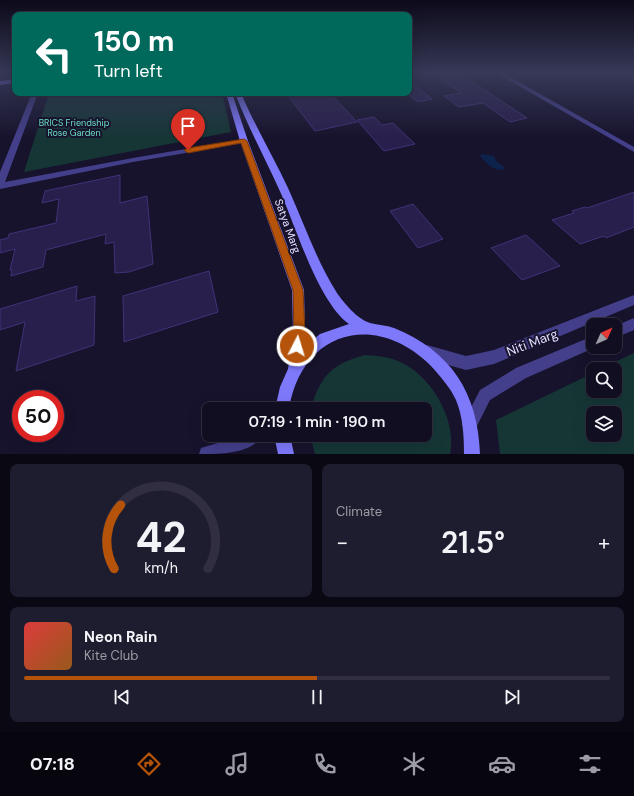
<!DOCTYPE html>
<meta charset="utf-8">
<style>
:root{--surface:#110e22;--page:#1e1c2f;--text:#f1f3f6;--muted:#9c9ca5;--line:#302e40;--accent:#b45309}
body{margin:0;font-family:"DM Sans",sans-serif;background:var(--page);color:var(--text);height:100vh;display:flex;flex-direction:column;font-size:15px;white-space:nowrap}
*{box-sizing:border-box;margin:0}
p{font-size:13px;color:var(--muted)}
.icon{flex:none;width:22px;height:22px;fill:none;stroke:currentColor;stroke-width:2;stroke-linecap:round;stroke-linejoin:round}
.map{position:relative;height:454px;overflow:hidden}
.details{display:flex;flex-direction:column;gap:10px;padding:10px;background:#090813;flex:1}
.details>*{flex:none}
.top-card{position:absolute;left:12px;top:12px;width:400px;height:84px;border-radius:8px;box-shadow:0 4px 16px #0002,0 0 0 1px var(--line);background:#00695c;color:#fff;overflow:hidden}
.needle{width:26px;rotate:45deg}
.buttons{position:absolute;left:586px;top:318px;display:grid;gap:8px}
.buttons a{display:grid;place-items:center;width:36px;height:36px;border-radius:8px;background:var(--surface);box-shadow:0 4px 16px #0002,0 0 0 1px var(--line);font-size:20px}
.speed{position:absolute;left:12px;top:390px;display:flex;gap:8px;font-size:20px;font-weight:700;text-align:center}
.speed>*{display:grid;place-content:center;width:52px;height:52px;border-radius:50%;background:var(--surface);box-shadow:0 4px 16px #0002,0 0 0 1px var(--line);line-height:1}
.speed .limit{border:6px solid #d22;background:#fff;color:#111}
.pin{position:absolute;display:grid;place-items:center;width:34px;height:34px;color:#fff;margin:-41px -17px;border-radius:50% 50% 50% 0;rotate:-45deg;box-shadow:0 0 4px #0007}
.pin .icon{rotate:45deg}
.me{position:absolute;width:44px;margin:-22px;rotate:5deg;stroke-linejoin:round;filter:drop-shadow(0 0 3px #0008)}
.turn{display:flex;align-items:center;gap:14px;height:84px;padding:0 16px;font-size:18px}
.turn .icon{width:52px;height:52px;stroke-width:2.5}
.turn b{display:block;font-size:28px;line-height:34px}
.big{font-size:30px;font-weight:600;line-height:1.1}
.details .tile{flex:1;display:flex;flex-direction:column;justify-content:center;gap:6px;min-width:0;padding:0 14px;border-radius:8px;background:var(--page)}
.details .dial{align-items:center;gap:0}
.dial svg{height:104px;overflow:visible;fill:none;stroke:var(--line);stroke-width:7;stroke-linecap:round;text-anchor:middle}
.dial text{fill:var(--text);stroke:none}
.song{display:flex;align-items:center;gap:12px}
.cover{width:48px;height:48px;border-radius:6px;background:linear-gradient(135deg,hsl(0 70% 55%),hsl(30 70% 35%))}
.played{height:4px;border-radius:2px;background:linear-gradient(90deg,var(--accent) 50%,var(--line) 50%)}
.keys{display:flex;justify-content:space-around;direction:ltr}
.heat{display:flex;justify-content:space-between;align-items:center;font-size:22px;direction:ltr}
.details .tiles{flex:1;display:grid;gap:10px;grid-template-columns:1fr 1fr}
.tile:last-child{grid-column:span 2}
.trip{position:absolute;left:202px;top:402px;width:230px;height:40px;border-radius:8px;background:var(--surface);box-shadow:0 4px 16px #0002,0 0 0 1px var(--line);font-weight:600;line-height:40px;text-align:center}
.tabs{display:flex;height:64px;justify-content:space-around;align-items:center;background:#07060e;color:var(--muted)}
.tabs .icon{width:28px;height:28px}
.tabs .active{color:var(--accent)}
.tabs b{font-size:18px;color:var(--text)}
.map>svg:first-child{display:block}
</style>
<div class="map">
<svg width="634" height="454" viewBox="0 0 634 454">
<rect width="100%" height="100%" fill="#17132d"/>
<g fill="#163636" fill-rule="evenodd">
<path d="M49,93H222L231,132L24,172Z"/>
<path d="M634,353V454H500L496,420L593,373V391H615V369H600ZM593,413H615V435H593Z"/>
<path d="M365,355C379,356 393,357 406,365C434,381 457,422 450,454H315L310,435H425V409H311C320,376 332,364 365,355Z"/>
</g>
<path fill="#0d234b" d="M482,154L494,156L496,161L505,168L503,170C492,170 487,164 480,156Z"/>
<g fill="#291f4d" stroke="#413278">
<path d="M432,73H459L527,118L510,122L483,103L459,107L444,96L461,93Z"/>
<path d="M409,81L432,99L418,102L409,95Z"/>
<path d="M286,93H330L357,122L315,131Z"/>
<path d="M374,117L382,125L393,123L415,144L384,151L357,120Z"/>
<path d="M120,175V203L147,196L153,264L129,272L115,273L114,242L105,244L106,234L46,250L43,267L11,276L12,270H10L15,249L0,253V240L8,238L9,234L56,223L59,199L42,203L45,191Z"/>
<path d="M634,192V227L606,238L604,236L580,244L552,220L574,213L572,211L585,207L587,208Z"/>
<path d="M413,204L443,239L418,248L390,211Z"/>
<path d="M526,235L560,266L522,280L491,248Z"/>
<path d="M209,271L218,312L124,342L123,296Z"/>
<path d="M77,286L76,301L95,296L94,345L16,371L25,322L0,330V309Z"/>
</g>
<g fill="none" stroke-linecap="round" stroke-linejoin="round">
<g fill="#433f8a" fill-rule="evenodd">
<path d="M496,73H503L634,147V152Z"/>
<path d="M32,93H38L5,182L133,158L244,139L248,141L244,143L133,162L0,189V172Z"/>
</g>
<g fill="#433f8a" fill-rule="evenodd">
<path d="M634,295V305L494,364L466,370L427,359L422,357L420,352L422,347L427,345L466,356L494,350Z"/>
<path d="M634,318V330L615,338V326Z"/>
<path d="M593,336V347H596L526,378L490,400L475,430L470,433L465,430L462,425L480,390L516,368Z"/>
<path d="M239,435H262C253,454 219,454 199,454L201,448L235,438Z"/>
</g>
<g fill="#7e79fb" fill-rule="evenodd">
<path d="M15,79V83L0,85V81Z"/>
<path d="M226,93H232L248,141L304,290L305,333L304,347L320,334L349,324C317,301 295,223 278,187C264,156 247,125 235,93H241C255,126 273,156 288,188C304,223 316,260 337,293C344,303 357,319 370,323C378,325 386,325 394,328C451,351 478,393 480,454H464C464,436 463,417 456,400C450,387 440,376 431,366C376,311 302,330 289,409H275L280,387L288,369L293,333L292,290L240,141Z"/>
<path d="M274,435H290L294,454H278Z"/>
</g>
</g>
<linearGradient id="sky" x2="0" y2="1"><stop stop-color="#0d0a19"/><stop offset="0.53" stop-color="#363957"/><stop offset="1" stop-color="#363957" stop-opacity="0"/></linearGradient>
<rect width="634" height="137" fill="url(#sky)"/>
<path fill="#b45309" stroke="#753606" d="M244,139L247,141L303,290L305,333L302,350L297,352L293,350L291,346L294,333L293,290L241,143L188,153L184,150L188,148Z"/>
<g text-anchor="middle" stroke-width="4" stroke-linejoin="round" paint-order="stroke">
<g font-size="9" fill="#6bdec3" stroke="#17132d">
<text x="74" y="126">BRICS Friendship<tspan x="74" dy="10">Rose Garden</tspan></text>
</g>
<g font-size="11" fill="#e3dffe" stroke="#17132d">
<text transform="translate(288 226) rotate(70)" y="4">Satya Marg</text>
</g>
<g font-size="13" fill="#e3dffe" stroke="#17132d">
<text transform="translate(532 342) rotate(-21)" y="5">Niti Marg</text>
</g>
</g>
</svg>
<div class="buttons">
<a><svg class="needle" viewBox="-14 -14 28 28"><path d="M0-13l5 13h-10z" fill="#e53935"/><path d="M0 13l5-13h-10z" fill="#9c9ca5"/></svg></a>
<a><svg class="icon" aria-label="search" viewBox="0 0 24 24"><circle cx="10" cy="10" r="6"/><path d="M15 15l6 6"/></svg></a>
<a><svg class="icon" aria-label="layers" viewBox="0 0 24 24"><path d="M12 4l9 5-9 5-9-5zM3 14l9 5 9-5"/></svg></a>
</div>
<div class="speed"><div class="limit">50</div></div>
<div class="pin" style="left:188px;top:150px;background:#d93025"><svg class="icon" aria-label="arrive" viewBox="0 0 24 24"><path d="M6 21V4h12l-3 4 3 4H6"/></svg></div>
<svg class="me" style="left:297px;top:346px" viewBox="-20 -20 40 40"><circle r="17" fill="#b45309" stroke="#fff" stroke-width="3"/><path d="M0-11L8 9 0 5-8 9z" fill="#fff"/></svg>
<div class="trip">07:19 · 1 min · 190 m</div>
<div class="top-card">
<div class="turn"><svg class="icon" aria-label="left" viewBox="0 0 24 24"><path d="M17 20v-9H6M10 6l-5 5 5 5"/></svg><div><b>150 m</b>Turn left</div></div>
</div>
</div>
<section class="details">
<div class="tiles">
<div class="tile dial"><svg viewBox="0 0 100 80">
<path d="M14 69A42 42 0 1 1 86 69"/>
<path d="M14 69A42 42 0 0 1 19 20" stroke="#b45309"/>
<text x="50" y="56" font-size="32" font-weight="700">42</text>
<text x="50" y="72" font-size="11">km/h</text>
</svg></div>
<div class="tile"><p>Climate</p>
<div class="heat"><a>−</a><b class="big">21.5°</b><a>+</a></div>
</div>
<div class="tile">
<div class="song"><i class="cover"></i><div><b>Neon Rain</b><p>Kite Club</p></div></div>
<div class="played"></div>
<div class="keys"><svg class="icon" aria-label="previous" viewBox="0 0 24 24"><path d="M18 5L8 12l10 7zM5 5v14"/></svg><svg class="icon" aria-label="pause" viewBox="0 0 24 24"><path d="M8 5v14M16 5v14"/></svg><svg class="icon" aria-label="next" viewBox="0 0 24 24"><path d="M6 5l10 7-10 7zM19 5v14"/></svg></div>
</div>
</div>
</section>
<nav class="tabs">
<b>07:18</b>
<svg class="icon active" aria-label="directions" viewBox="0 0 24 24"><path d="M12 3l9 9-9 9-9-9zM9 14v-3h6M13 9l2 2-2 2"/></svg>
<svg class="icon" aria-label="music" viewBox="0 0 24 24"><path d="M9 18V5l10-2v13"/><circle cx="6" cy="18" r="3"/><circle cx="16" cy="16" r="3"/></svg>
<svg class="icon" aria-label="phone" viewBox="0 0 24 24"><path d="M5 4h4l2 5-3 2q2 4 5 5l2-3 5 2v4C11 20 4 13 5 4z"/></svg>
<svg class="icon" aria-label="climate" viewBox="0 0 24 24"><path d="M12 3v18M4 7l16 10M4 17L20 7"/></svg>
<svg class="icon" aria-label="car" viewBox="0 0 24 24"><path d="M5 17H2v-5l4-1 3-4h7l3 4 3 1v5h-3M9 17h6M6 11h13"/><circle cx="7" cy="17" r="2"/><circle cx="17" cy="17" r="2"/></svg>
<svg class="icon" aria-label="filters" viewBox="0 0 24 24"><path d="M4 7h16M4 17h16"/><circle cx="9" cy="7" r="2"/><circle cx="15" cy="17" r="2"/></svg>
</nav>
